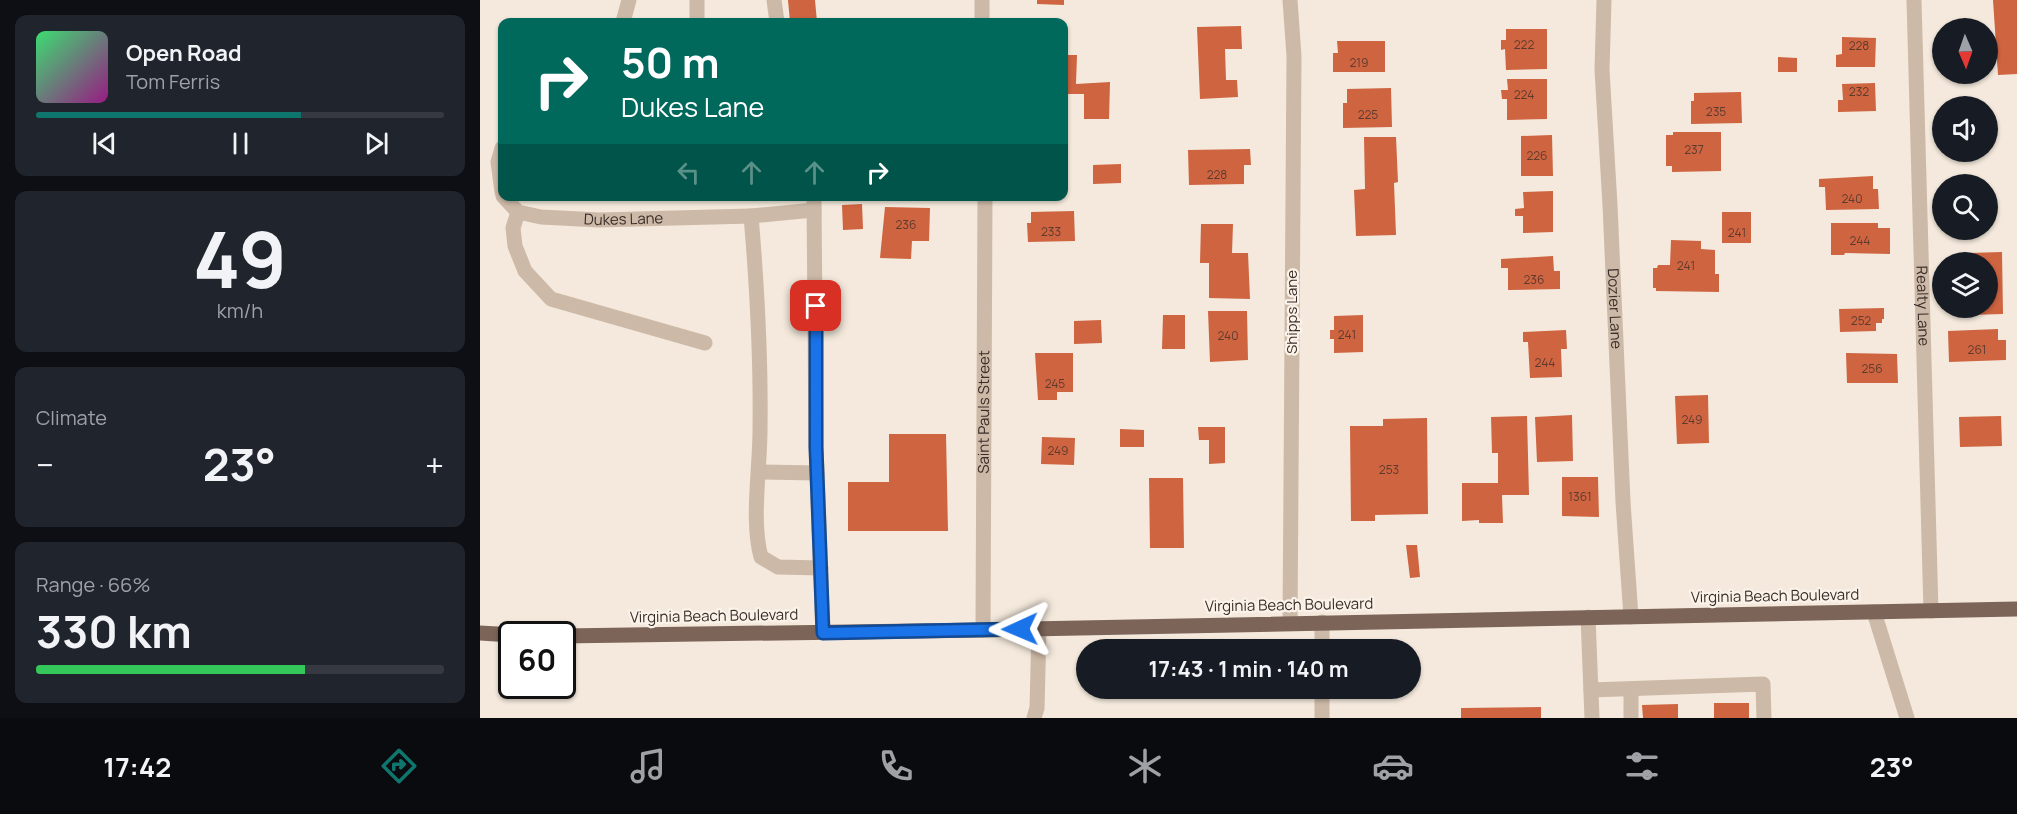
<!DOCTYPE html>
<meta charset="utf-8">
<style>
:root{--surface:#171b24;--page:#20242c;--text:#f1f3f6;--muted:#9ea1a6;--line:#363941;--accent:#0f766e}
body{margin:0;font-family:Manrope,sans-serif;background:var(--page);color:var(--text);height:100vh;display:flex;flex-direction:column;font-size:22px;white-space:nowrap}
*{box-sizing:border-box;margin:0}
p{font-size:20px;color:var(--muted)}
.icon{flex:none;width:33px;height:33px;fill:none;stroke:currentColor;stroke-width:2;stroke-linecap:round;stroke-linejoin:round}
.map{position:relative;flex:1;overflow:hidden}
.side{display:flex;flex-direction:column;gap:15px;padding:15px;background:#0d0f14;width:480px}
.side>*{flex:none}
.top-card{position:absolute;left:18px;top:18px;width:570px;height:183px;border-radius:12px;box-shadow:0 2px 4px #0004;background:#00695c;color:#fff;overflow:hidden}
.needle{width:39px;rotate:178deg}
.fabs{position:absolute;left:1452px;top:18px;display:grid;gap:12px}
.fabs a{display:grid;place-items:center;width:66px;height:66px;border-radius:50%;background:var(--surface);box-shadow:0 2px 4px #0004;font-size:30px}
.speed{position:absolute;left:18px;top:621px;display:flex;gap:12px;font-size:30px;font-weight:700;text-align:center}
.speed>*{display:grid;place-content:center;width:78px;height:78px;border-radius:50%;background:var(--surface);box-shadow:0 2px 4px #0004;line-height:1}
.speed .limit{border:3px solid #111;border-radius:9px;background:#fff;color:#111}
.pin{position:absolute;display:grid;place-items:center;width:51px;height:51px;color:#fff;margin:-26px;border-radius:12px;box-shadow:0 3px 9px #0006}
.me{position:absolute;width:66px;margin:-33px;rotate:269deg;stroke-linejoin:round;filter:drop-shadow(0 0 4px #0008)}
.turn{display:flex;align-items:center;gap:21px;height:126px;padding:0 24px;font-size:27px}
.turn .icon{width:78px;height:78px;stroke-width:2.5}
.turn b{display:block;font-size:42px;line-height:51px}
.lanes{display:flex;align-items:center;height:57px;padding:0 24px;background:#0003;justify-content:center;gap:30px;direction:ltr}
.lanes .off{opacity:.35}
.big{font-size:45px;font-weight:700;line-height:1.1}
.side .tile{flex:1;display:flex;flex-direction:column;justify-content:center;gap:9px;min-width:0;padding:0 21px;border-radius:12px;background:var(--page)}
.side .dial{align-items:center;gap:0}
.dial b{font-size:78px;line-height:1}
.song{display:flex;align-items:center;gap:18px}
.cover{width:72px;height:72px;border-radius:9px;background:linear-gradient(135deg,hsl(140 70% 55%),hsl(310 70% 35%))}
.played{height:6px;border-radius:3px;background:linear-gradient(90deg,var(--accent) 65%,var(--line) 65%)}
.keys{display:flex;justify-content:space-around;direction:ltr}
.heat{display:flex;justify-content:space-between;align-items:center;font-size:33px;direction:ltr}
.charge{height:9px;border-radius:4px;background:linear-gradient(90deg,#34c759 66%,var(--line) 0)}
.trip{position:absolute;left:596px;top:639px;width:345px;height:60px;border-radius:30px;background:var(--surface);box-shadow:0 2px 4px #0004;font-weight:700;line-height:60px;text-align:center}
.dock{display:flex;height:96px;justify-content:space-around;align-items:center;background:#090b0e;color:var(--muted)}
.dock .icon{width:42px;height:42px}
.dock .on{color:var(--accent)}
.dock b{font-size:27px;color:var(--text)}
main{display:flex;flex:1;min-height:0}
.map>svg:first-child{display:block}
</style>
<main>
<section class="side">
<div class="tile">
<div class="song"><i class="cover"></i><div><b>Open Road</b><p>Tom Ferris</p></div></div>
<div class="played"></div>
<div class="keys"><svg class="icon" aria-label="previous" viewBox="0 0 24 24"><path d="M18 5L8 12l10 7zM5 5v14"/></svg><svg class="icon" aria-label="pause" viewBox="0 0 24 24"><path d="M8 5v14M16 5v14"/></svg><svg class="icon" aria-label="next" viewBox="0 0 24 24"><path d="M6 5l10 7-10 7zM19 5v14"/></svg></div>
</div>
<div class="tile dial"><b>49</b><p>km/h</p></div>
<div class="tile"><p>Climate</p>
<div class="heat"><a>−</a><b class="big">23°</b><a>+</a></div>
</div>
<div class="tile"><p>Range · 66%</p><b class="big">330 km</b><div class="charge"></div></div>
</section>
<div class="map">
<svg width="1537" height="718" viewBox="0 0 1537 718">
<rect width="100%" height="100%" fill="#f4e9dc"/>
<g fill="#ce6440">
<path d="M308,0H335L337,22H310Z"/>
<path d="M557,0H584V5L557,4Z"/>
<path d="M1513,0H1537V74L1518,75Z"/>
<path d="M761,26L762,49H745L746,80H757L758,97L720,99L717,27Z"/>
<path d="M1026,29H1067V69L1026,70L1025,49L1021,50V40H1026Z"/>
<path d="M1362,37L1396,38L1395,67H1356V55L1362,54Z"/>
<path d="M857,41H905V72H853V53H858Z"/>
<path d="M584,55H597L596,84L630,82L629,119H604V94H584Z"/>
<path d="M1298,57L1317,58V72H1298Z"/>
<path d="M1027,79H1067V119L1027,120V99H1022L1021,90H1028Z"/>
<path d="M1395,83L1396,111L1358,112V100H1363L1362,84Z"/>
<path d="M911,88L912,127L863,128V103H867V89Z"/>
<path d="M1261,92L1262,123L1211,124V101H1214V93Z"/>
<path d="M1193,132H1241V171L1192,172V166H1186V135H1193Z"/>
<path d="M1072,135L1073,176H1041V136Z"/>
<path d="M884,137H916L918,182L914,183L916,235L876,236L874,190L885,189Z"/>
<path d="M770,149L771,165H764V184L709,185L708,150Z"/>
<path d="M641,164V183L613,184V165Z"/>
<path d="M1393,176V189H1398L1399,209L1346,210L1345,187H1339V179Z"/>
<path d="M1073,191V232L1043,233V216H1035V209L1044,208L1043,192Z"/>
<path d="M382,204L383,229L363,230L362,205Z"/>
<path d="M405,207L450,208L449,241H432L431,259L400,258Z"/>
<path d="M594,211L595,241L548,242L547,223H551V212Z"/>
<rect x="1242" y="212" width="29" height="31"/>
<path d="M1351,223H1398V228H1410V254L1365,253L1364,255H1351Z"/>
<path d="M721,224H753L752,253H768L770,299L729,298V263H720Z"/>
<path d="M1191,240L1221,241V249L1235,250V274H1239V292L1176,291V288H1173V268H1177L1178,265H1190Z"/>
<path d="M1522,252L1523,314L1490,315V308H1508V262H1489L1488,253Z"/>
<path d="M1073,256L1074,271H1080V289L1028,290V268H1021V259Z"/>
<path d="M1404,308V319H1402V323H1396V331L1360,332L1359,309Z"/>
<path d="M728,311H767L768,360L730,362Z"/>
<path d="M683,315H705V349H682Z"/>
<path d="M883,315V352L854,353V339H850V330H854V316Z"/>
<path d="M621,320L622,343L594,344V321Z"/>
<path d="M1518,329V340H1526V360L1469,362L1468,331Z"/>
<path d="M1086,330L1087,349H1081L1082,377L1050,378L1048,342H1043V332Z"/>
<path d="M555,353H593V392H577V400H558Z"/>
<path d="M1366,353L1417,354L1418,383H1367Z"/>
<path d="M1228,395L1229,443L1197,444L1195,396Z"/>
<path d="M1092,415L1093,461L1057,462L1055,417Z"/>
<path d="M1047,416L1049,495H1022L1023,523H999V520L982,521V483H1018V453H1012L1011,417Z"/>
<path d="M1521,416L1522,446L1480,447L1479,417Z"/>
<path d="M947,418L948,514L895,515V521H871L870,426H903V419Z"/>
<path d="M718,427H745V463L729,464V440H719Z"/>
<path d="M640,429L664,430V447H640Z"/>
<path d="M409,434H466L468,531H368V482H409Z"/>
<path d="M562,437L595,438L594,465L561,464Z"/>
<path d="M1082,477H1118L1119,517L1082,516Z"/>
<path d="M669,478H703L704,548H670Z"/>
<path d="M926,545H937L940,577L930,578Z"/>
<rect x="1234" y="703" width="35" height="15"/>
<path d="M1198,704V718H1163L1162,705Z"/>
<path d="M1061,707V718H981V708Z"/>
</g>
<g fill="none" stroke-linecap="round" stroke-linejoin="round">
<g stroke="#cdb9a7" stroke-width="15">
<path d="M217,0V22"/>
<path d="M294,0L297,22"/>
<path d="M502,0V22"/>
<path d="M810,0L814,56L810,623"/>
<path id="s1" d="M1124,0L1122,70L1130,205L1143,502L1151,617"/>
<path id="s2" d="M1434,0L1451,611"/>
<path d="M143,22L149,0"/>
<path d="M22,148L18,162L22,192"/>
<path id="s3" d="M23,196L38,212L61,217L119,220L271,216"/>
<path d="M334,196L336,447L343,633"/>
<path d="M334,210L271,216C277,286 281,359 280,430C280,469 271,521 281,557L298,567L341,568"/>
<path d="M38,212L33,228L35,246L45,271L71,299L225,343"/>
<path d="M280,472L337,473"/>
<path d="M1394,612L1427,718"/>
<path d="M1108,617L1112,718"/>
<path id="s4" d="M503,630L505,196"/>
<path d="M842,650V622"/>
<path d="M1151,689V718"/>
<path d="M1111,690L1283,684L1284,718"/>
<path d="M554,718L557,708L559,629"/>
<path d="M842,718V688"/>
</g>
<g stroke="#7c6458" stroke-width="15">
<path d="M0,633L32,635"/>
<path d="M82,636L503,630L1537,609"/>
</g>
</g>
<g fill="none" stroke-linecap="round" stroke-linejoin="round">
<defs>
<path id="route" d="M336,306V447L343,633L540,629"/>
</defs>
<use href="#route" stroke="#114b97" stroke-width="15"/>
<use href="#route" stroke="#1a73e8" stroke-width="10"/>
</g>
<g text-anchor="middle" stroke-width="4.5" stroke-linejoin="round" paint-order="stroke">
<g font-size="12" fill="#5e3b2e">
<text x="1044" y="49">222</text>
<text x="1379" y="50">228</text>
<text x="879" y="67">219</text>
<text x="1379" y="96">232</text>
<text x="1044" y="99">224</text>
<text x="1236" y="116">235</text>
<text x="888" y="119">225</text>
<text x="1214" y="154">237</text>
<text x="1057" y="160">226</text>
<text x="737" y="179">228</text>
<text x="1372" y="203">240</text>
<text x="426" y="229">236</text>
<text x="571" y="236">233</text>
<text x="1257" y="237">241</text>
<text x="1380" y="245">244</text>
<text x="1206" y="270">241</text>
<text x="1054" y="284">236</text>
<text x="1381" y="325">252</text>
<text x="867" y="339">241</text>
<text x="748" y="340">240</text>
<text x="1497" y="354">261</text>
<text x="1065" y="367">244</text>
<text x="1392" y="373">256</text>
<text x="575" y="388">245</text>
<text x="1212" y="424">249</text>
<text x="578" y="455">249</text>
<text x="909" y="474">253</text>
<text x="1100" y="501">1361</text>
</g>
<g font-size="15" fill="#392d28" stroke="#fbf3e9">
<text dy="5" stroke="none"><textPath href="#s3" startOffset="128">Dukes Lane</textPath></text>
<text dy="5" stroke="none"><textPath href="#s2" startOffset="306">Realty Lane</textPath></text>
<text dy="5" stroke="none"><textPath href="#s1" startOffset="309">Dozier Lane</textPath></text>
<text transform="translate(812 312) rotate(-90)" y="5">Shipps Lane</text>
<text dy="5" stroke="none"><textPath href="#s4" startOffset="218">Saint Pauls Street</textPath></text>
<text transform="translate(1295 596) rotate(-1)" y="5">Virginia Beach Boulevard</text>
<text transform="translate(809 605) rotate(-1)" y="5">Virginia Beach Boulevard</text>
<text transform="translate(234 616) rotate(-1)" y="5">Virginia Beach Boulevard</text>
</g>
</g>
</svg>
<div class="fabs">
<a><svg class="needle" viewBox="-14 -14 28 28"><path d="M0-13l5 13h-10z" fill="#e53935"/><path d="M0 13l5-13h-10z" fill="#9ea1a6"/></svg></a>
<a><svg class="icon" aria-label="sound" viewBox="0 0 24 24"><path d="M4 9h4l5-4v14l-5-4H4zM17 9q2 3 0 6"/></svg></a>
<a><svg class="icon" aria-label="search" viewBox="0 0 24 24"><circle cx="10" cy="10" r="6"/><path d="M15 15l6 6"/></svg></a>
<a><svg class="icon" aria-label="layers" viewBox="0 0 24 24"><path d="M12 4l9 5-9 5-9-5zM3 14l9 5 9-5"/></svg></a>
</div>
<div class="speed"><div class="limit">60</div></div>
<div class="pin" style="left:336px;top:306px;background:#d93025"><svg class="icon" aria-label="arrive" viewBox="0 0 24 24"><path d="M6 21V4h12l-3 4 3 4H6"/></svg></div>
<svg class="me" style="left:540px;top:629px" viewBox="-20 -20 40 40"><path d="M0-17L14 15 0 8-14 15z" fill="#1a73e8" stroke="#fff" stroke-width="4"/></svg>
<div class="trip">17:43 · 1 min · 140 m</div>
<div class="top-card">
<div class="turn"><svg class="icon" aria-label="right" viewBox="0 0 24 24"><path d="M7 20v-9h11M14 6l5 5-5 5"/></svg><div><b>50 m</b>Dukes Lane</div></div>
<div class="lanes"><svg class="icon off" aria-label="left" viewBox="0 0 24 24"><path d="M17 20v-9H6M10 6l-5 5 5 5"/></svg><svg class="icon off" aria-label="ahead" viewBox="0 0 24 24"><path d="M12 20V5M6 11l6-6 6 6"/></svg><svg class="icon off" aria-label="ahead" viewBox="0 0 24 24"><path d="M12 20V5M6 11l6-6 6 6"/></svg><svg class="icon" aria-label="right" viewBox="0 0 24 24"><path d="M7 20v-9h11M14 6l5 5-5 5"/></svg></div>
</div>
</div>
</main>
<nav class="dock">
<b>17:42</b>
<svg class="icon on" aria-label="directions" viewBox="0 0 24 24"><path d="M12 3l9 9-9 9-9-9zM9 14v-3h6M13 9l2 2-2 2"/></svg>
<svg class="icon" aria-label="music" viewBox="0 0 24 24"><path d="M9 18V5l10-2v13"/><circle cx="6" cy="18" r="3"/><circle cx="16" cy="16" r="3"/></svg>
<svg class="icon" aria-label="phone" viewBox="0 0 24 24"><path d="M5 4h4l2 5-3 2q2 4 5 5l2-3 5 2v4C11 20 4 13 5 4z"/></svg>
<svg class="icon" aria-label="climate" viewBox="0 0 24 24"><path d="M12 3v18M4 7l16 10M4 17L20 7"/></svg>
<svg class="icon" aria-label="car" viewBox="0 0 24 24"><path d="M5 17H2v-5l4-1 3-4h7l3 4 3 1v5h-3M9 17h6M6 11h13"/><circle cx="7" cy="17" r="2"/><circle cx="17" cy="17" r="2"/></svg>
<svg class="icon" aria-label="filters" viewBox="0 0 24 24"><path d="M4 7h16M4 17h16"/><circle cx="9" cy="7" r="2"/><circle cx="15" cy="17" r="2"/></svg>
<b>23°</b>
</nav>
